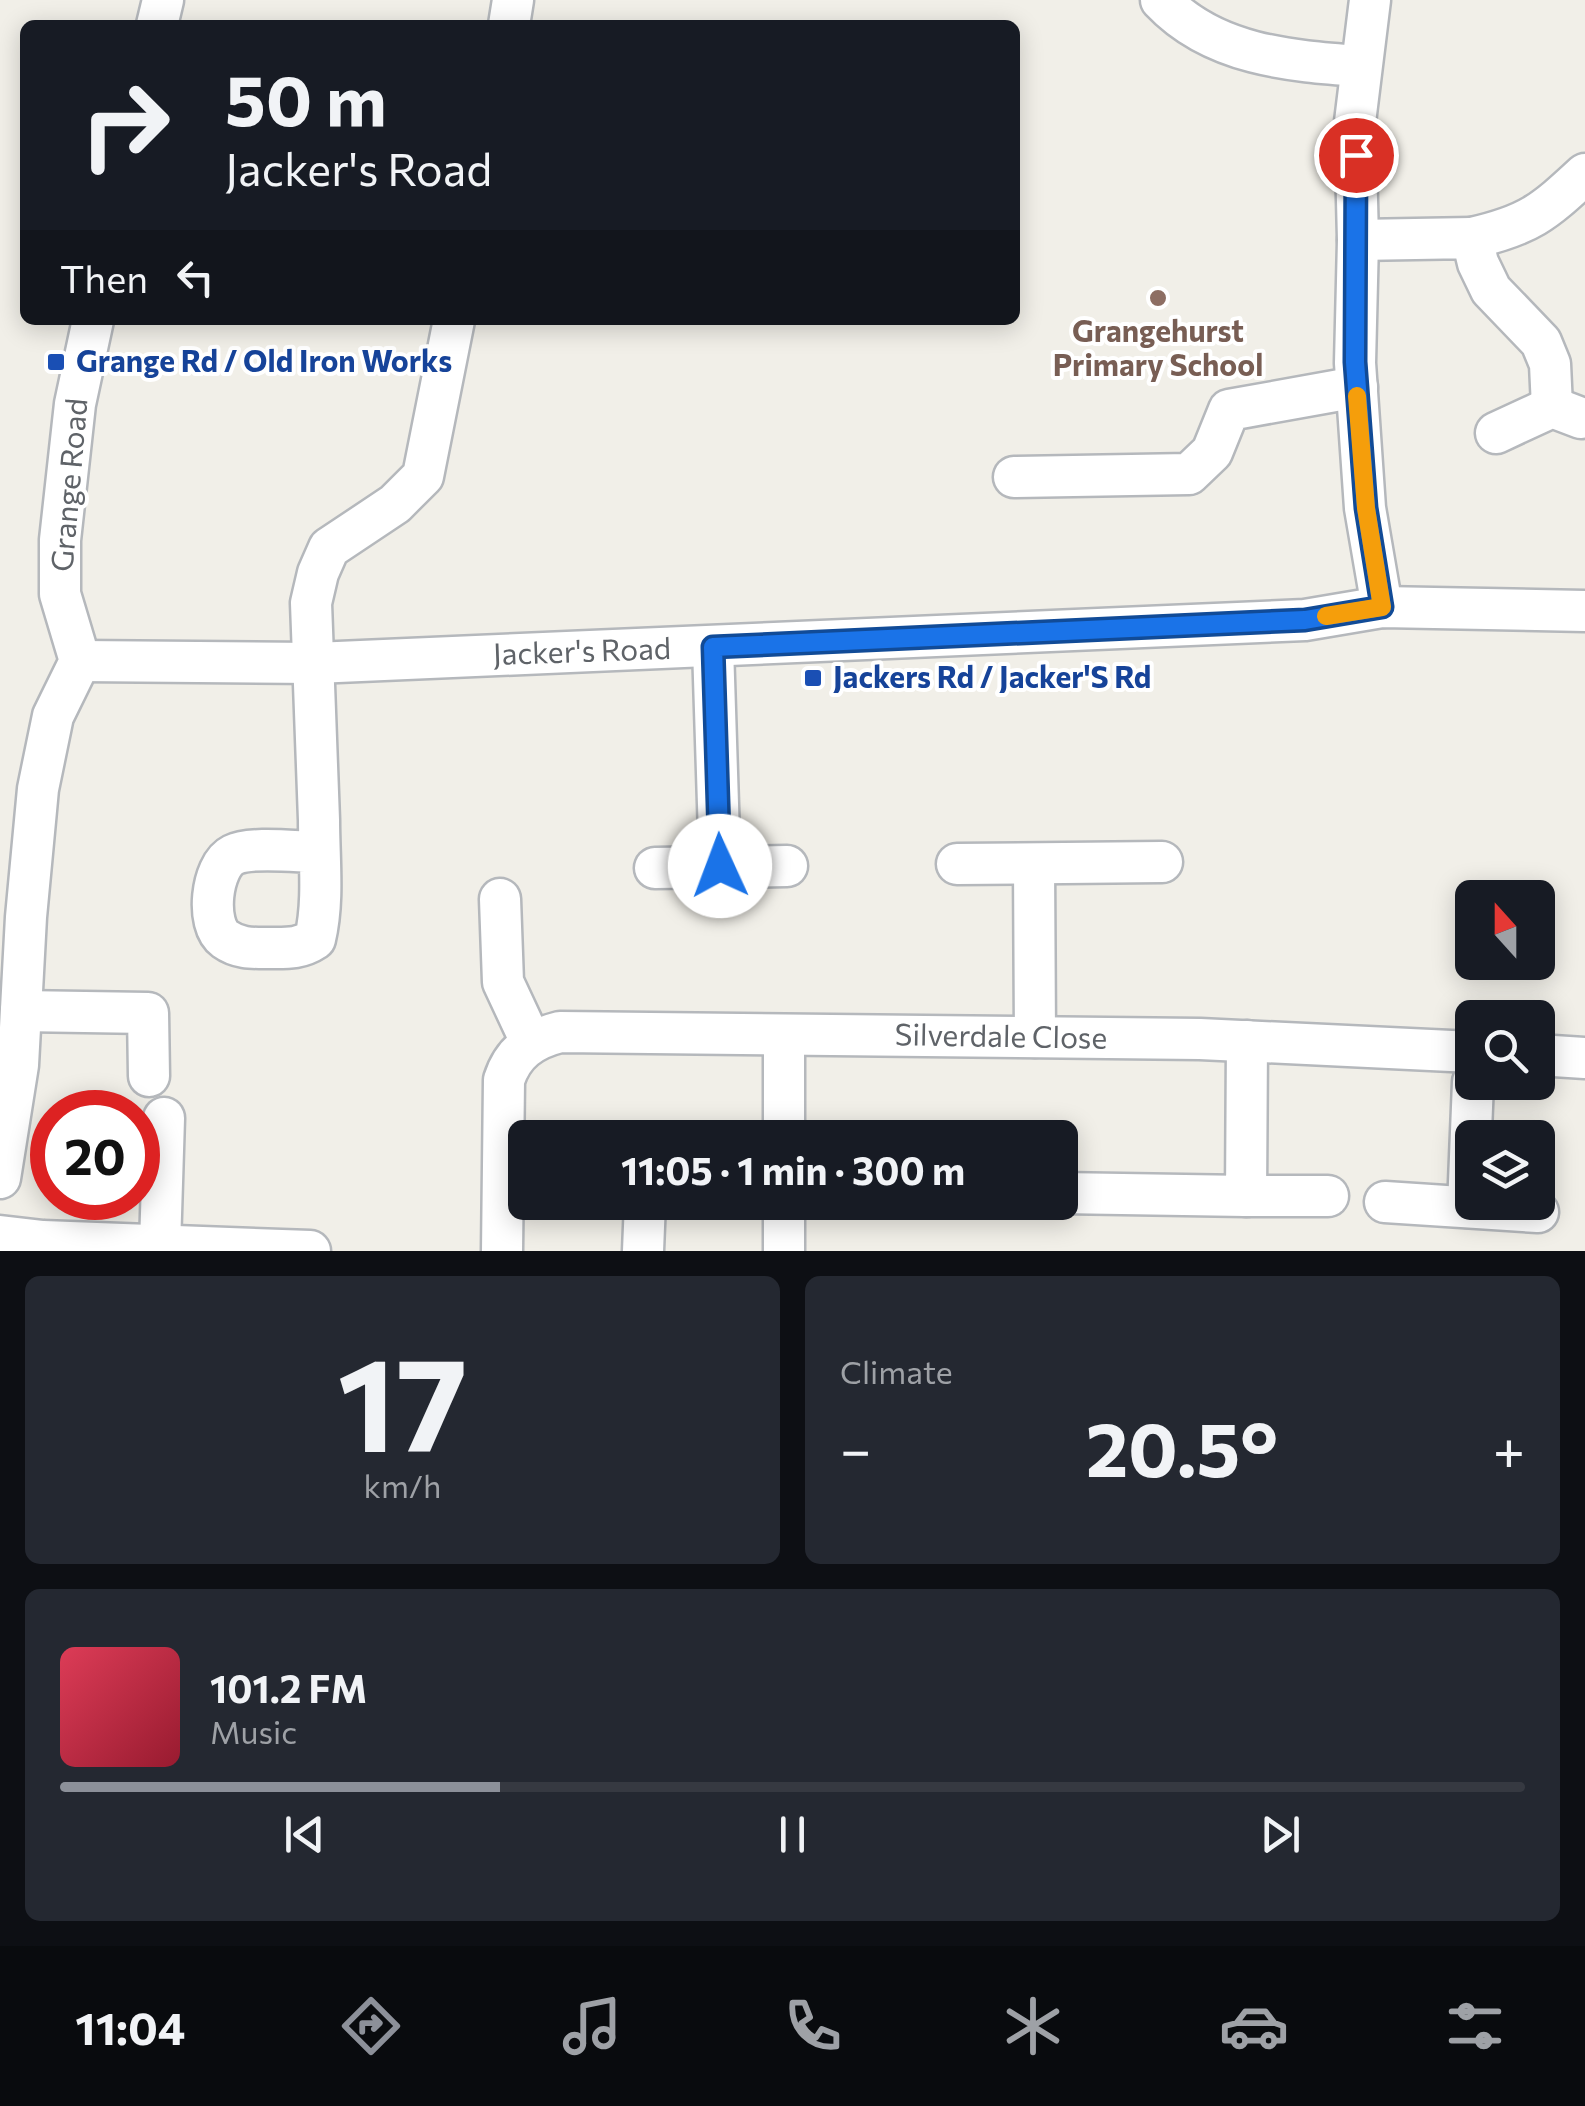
<!DOCTYPE html>
<meta charset="utf-8">
<style>
:root{--surface:#171b24;--page:#242831;--text:#f1f3f6;--muted:#9ea1a6;--line:#363941;--accent:#8c9099}
body{margin:0;font-family:Commissioner,sans-serif;background:var(--page);color:var(--text);height:100vh;display:flex;flex-direction:column;font-size:38px;white-space:nowrap}
*{box-sizing:border-box;margin:0}
p{font-size:32px;color:var(--muted)}
.icon{flex:none;width:55px;height:55px;fill:none;stroke:currentColor;stroke-width:2;stroke-linecap:round;stroke-linejoin:round}
.map{position:relative;height:1251px;overflow:hidden}
.sheet{display:flex;flex-direction:column;gap:25px;padding:25px;background:#0d0f14;flex:1}
.sheet>*{flex:none}
.top-card{position:absolute;left:20px;top:20px;width:1000px;height:305px;border-radius:15px;box-shadow:0 5px 25px #0003;background:#171b24;color:var(--text);overflow:hidden}
.needle{width:65px;rotate:339deg}
.tools{position:absolute;left:1455px;top:880px;display:grid;gap:20px}
.tools a{display:grid;place-items:center;width:100px;height:100px;border-radius:15px;background:var(--surface);box-shadow:0 5px 25px #0003;font-size:50px}
.speed{position:absolute;left:30px;top:1090px;display:flex;gap:20px;font-size:50px;font-weight:700;text-align:center}
.speed>*{display:grid;place-content:center;width:130px;height:130px;border-radius:50%;background:var(--surface);box-shadow:0 5px 25px #0003;line-height:1}
.speed .limit{border:15px solid #d22;background:#fff;color:#111}
.pin{position:absolute;display:grid;place-items:center;width:85px;height:85px;color:#fff;margin:-42px;border:5px solid #fff;border-radius:50%;box-shadow:0 2px 10px #0007}
.me{position:absolute;width:110px;margin:-55px;rotate:358deg;stroke-linejoin:round;filter:drop-shadow(0 0 8px #0008)}
.turn{display:flex;align-items:center;gap:35px;height:210px;padding:0 40px;font-size:45px}
.turn .icon{width:130px;height:130px;stroke-width:2.5}
.turn b{display:block;font-size:70px;line-height:85px}
.then{display:flex;align-items:center;height:95px;padding:0 40px;background:#0003;gap:20px;font-size:38px}
.big{font-size:75px;font-weight:700;line-height:1.1}
.sheet .widget{flex:1;display:flex;flex-direction:column;justify-content:center;gap:15px;min-width:0;padding:0 35px;border-radius:15px;background:var(--page)}
.sheet .dial{align-items:center;gap:0}
.dial b{font-size:130px;line-height:1}
.song{display:flex;align-items:center;gap:30px}
.cover{width:120px;height:120px;border-radius:15px;background:linear-gradient(135deg,hsl(350 70% 55%),hsl(350 70% 35%))}
.played{height:10px;border-radius:5px;background:linear-gradient(90deg,var(--accent) 30%,var(--line) 30%)}
.keys{display:flex;justify-content:space-around;direction:ltr}
.heat{display:flex;justify-content:space-between;align-items:center;font-size:55px;direction:ltr}
.sheet .tiles{flex:1;display:grid;gap:25px;grid-template-columns:1fr 1fr}
.widget:last-child{grid-column:span 2}
.trip{position:absolute;left:508px;top:1120px;width:570px;height:100px;border-radius:15px;background:var(--surface);box-shadow:0 5px 25px #0003;font-weight:700;line-height:100px;text-align:center}
.dock{display:flex;height:160px;justify-content:space-around;align-items:center;background:#090b0e;color:var(--muted)}
.dock .icon{width:70px;height:70px}
.dock .selected{color:var(--accent)}
.dock b{font-size:45px;color:var(--text)}
.map>svg:first-child{display:block}
</style>
<div class="map">
<svg width="1585" height="1251" viewBox="0 0 1585 1251">
<rect width="100%" height="100%" fill="#f1efe8"/>
<g fill="none" stroke-linecap="round" stroke-linejoin="round">
<defs>
<g id="minor">
<path d="M1161,0C1213,55 1289,61 1361,66"/>
<path d="M1370,0L1355,122L1358,240L1355,363L1365,508L1382,607"/>
<path d="M157,25L163,0"/>
<path d="M509,25L513,0"/>
<path d="M1472,238C1529,225 1543,213 1585,174"/>
<path d="M1358,240L1472,238L1478,263L1491,290L1541,342L1550,364L1552,407"/>
<path d="M1496,433L1552,407L1581,418"/>
<path d="M1014,477L1189,474L1212,452L1229,410L1357,387"/>
<path d="M713,647L720,867"/>
<path d="M80,661L315,663L1305,620L1382,607L1585,611"/>
<path d="M319,852C298,852 251,846 233,855C211,866 205,925 225,939C239,949 253,948 270,948C287,948 300,949 315,939C324,901 319,859 319,820L311,603L318,573L329,548L395,504L423,476L454,320"/>
<path d="M957,864L1162,862"/>
<path d="M1034,864L1035,1037"/>
<path d="M655,868L787,866"/>
<path d="M500,899L503,982L531,1042"/>
<path d="M21,1011L148,1013L149,1076"/>
<path d="M784,1035V1138"/>
<path d="M1538,1055L1585,1058"/>
<path d="M0,1178L18,1065L26,917L38,789L53,716L80,661L60,594V540L75,404L93,320"/>
<path d="M1060,1193L1246,1196L1247,1041"/>
<path d="M1246,1196H1328"/>
<path d="M784,1202V1251"/>
<path d="M1385,1202L1538,1212"/>
<path d="M1468,1207L1473,1082"/>
<path d="M0,1236L43,1241L310,1251"/>
<path d="M160,1246L164,1118"/>
<path d="M502,1251L504,1080C513,1052 532,1039 560,1032L1200,1039L1472,1052"/>
<path d="M643,1251L645,1202"/>
</g>
</defs>
<use href="#minor" stroke="#b5b8bc" stroke-width="45"/>
<use href="#minor" stroke="#fff" stroke-width="40"/>
</g>
<g fill="none" stroke-linecap="round" stroke-linejoin="round">
<defs>
<path id="route" d="M720,866L713,647L1305,620L1382,607L1366,508L1355,362L1356,155"/>
</defs>
<use href="#route" stroke="#114b97" stroke-width="25"/>
<use href="#route" stroke="#1a73e8" stroke-width="18"/>
<path stroke="#f59e0b" stroke-width="18" d="M1326,616L1382,607L1366,508L1357,396"/>
</g>
<circle fill="#8d6e63" stroke="#fff" stroke-width="4" cx="1158" cy="298" r="10"/>
<g fill="#1a4fb4" stroke="#fff" stroke-width="4">
<rect x="46" y="352" width="20" height="20" rx="5"/>
<rect x="803" y="668" width="20" height="20" rx="5"/>
</g>
<g text-anchor="middle" stroke-width="8" stroke-linejoin="round" paint-order="stroke">
<g font-size="30" font-weight="bold" fill="#785e54" stroke="#fff">
<text x="1158" y="342">Grangehurst<tspan x="1158" dy="34">Primary School</tspan></text>
</g>
<g font-size="30" font-weight="bold" fill="#164399" stroke="#fff" text-anchor="start">
<text x="76" y="372">Grange Rd / Old Iron Works</text>
<text x="833" y="688">Jackers Rd / Jacker'S Rd</text>
</g>
<g font-size="30" fill="#5f6368" stroke="#fff">
<text transform="translate(70 485) rotate(-85)" y="10">Grange Road</text>
<text transform="translate(582 652) rotate(-2)" y="10">Jacker's Road</text>
<text transform="translate(1001 1037) rotate(1)" y="10">Silverdale Close</text>
</g>
</g>
</svg>
<div class="tools">
<a><svg class="needle" viewBox="-14 -14 28 28"><path d="M0-13l5 13h-10z" fill="#e53935"/><path d="M0 13l5-13h-10z" fill="#9ea1a6"/></svg></a>
<a><svg class="icon" aria-label="search" viewBox="0 0 24 24"><circle cx="10" cy="10" r="6"/><path d="M15 15l6 6"/></svg></a>
<a><svg class="icon" aria-label="layers" viewBox="0 0 24 24"><path d="M12 4l9 5-9 5-9-5zM3 14l9 5 9-5"/></svg></a>
</div>
<div class="speed"><div class="limit">20</div></div>
<div class="pin" style="left:1356px;top:155px;background:#d93025"><svg class="icon" aria-label="arrive" viewBox="0 0 24 24"><path d="M6 21V4h12l-3 4 3 4H6"/></svg></div>
<svg class="me" style="left:720px;top:866px" viewBox="-20 -20 40 40"><circle r="19" fill="#fff"/><path d="M0-13L10 11 0 6-10 11z" fill="#1a73e8"/></svg>
<div class="trip">11:05 · 1 min · 300 m</div>
<div class="top-card">
<div class="turn"><svg class="icon" aria-label="right" viewBox="0 0 24 24"><path d="M7 20v-9h11M14 6l5 5-5 5"/></svg><div><b>50 m</b>Jacker's Road</div></div>
<div class="then">Then<svg class="icon" aria-label="left" viewBox="0 0 24 24"><path d="M17 20v-9H6M10 6l-5 5 5 5"/></svg></div>
</div>
</div>
<section class="sheet">
<div class="tiles">
<div class="widget dial"><b>17</b><p>km/h</p></div>
<div class="widget"><p>Climate</p>
<div class="heat"><a>−</a><b class="big">20.5°</b><a>+</a></div>
</div>
<div class="widget">
<div class="song"><i class="cover"></i><div><b>101.2 FM</b><p>Music</p></div></div>
<div class="played"></div>
<div class="keys"><svg class="icon" aria-label="previous" viewBox="0 0 24 24"><path d="M18 5L8 12l10 7zM5 5v14"/></svg><svg class="icon" aria-label="pause" viewBox="0 0 24 24"><path d="M8 5v14M16 5v14"/></svg><svg class="icon" aria-label="next" viewBox="0 0 24 24"><path d="M6 5l10 7-10 7zM19 5v14"/></svg></div>
</div>
</div>
</section>
<nav class="dock">
<b>11:04</b>
<svg class="icon selected" aria-label="directions" viewBox="0 0 24 24"><path d="M12 3l9 9-9 9-9-9zM9 14v-3h6M13 9l2 2-2 2"/></svg>
<svg class="icon" aria-label="music" viewBox="0 0 24 24"><path d="M9 18V5l10-2v13"/><circle cx="6" cy="18" r="3"/><circle cx="16" cy="16" r="3"/></svg>
<svg class="icon" aria-label="phone" viewBox="0 0 24 24"><path d="M5 4h4l2 5-3 2q2 4 5 5l2-3 5 2v4C11 20 4 13 5 4z"/></svg>
<svg class="icon" aria-label="climate" viewBox="0 0 24 24"><path d="M12 3v18M4 7l16 10M4 17L20 7"/></svg>
<svg class="icon" aria-label="car" viewBox="0 0 24 24"><path d="M5 17H2v-5l4-1 3-4h7l3 4 3 1v5h-3M9 17h6M6 11h13"/><circle cx="7" cy="17" r="2"/><circle cx="17" cy="17" r="2"/></svg>
<svg class="icon" aria-label="filters" viewBox="0 0 24 24"><path d="M4 7h16M4 17h16"/><circle cx="9" cy="7" r="2"/><circle cx="15" cy="17" r="2"/></svg>
</nav>
